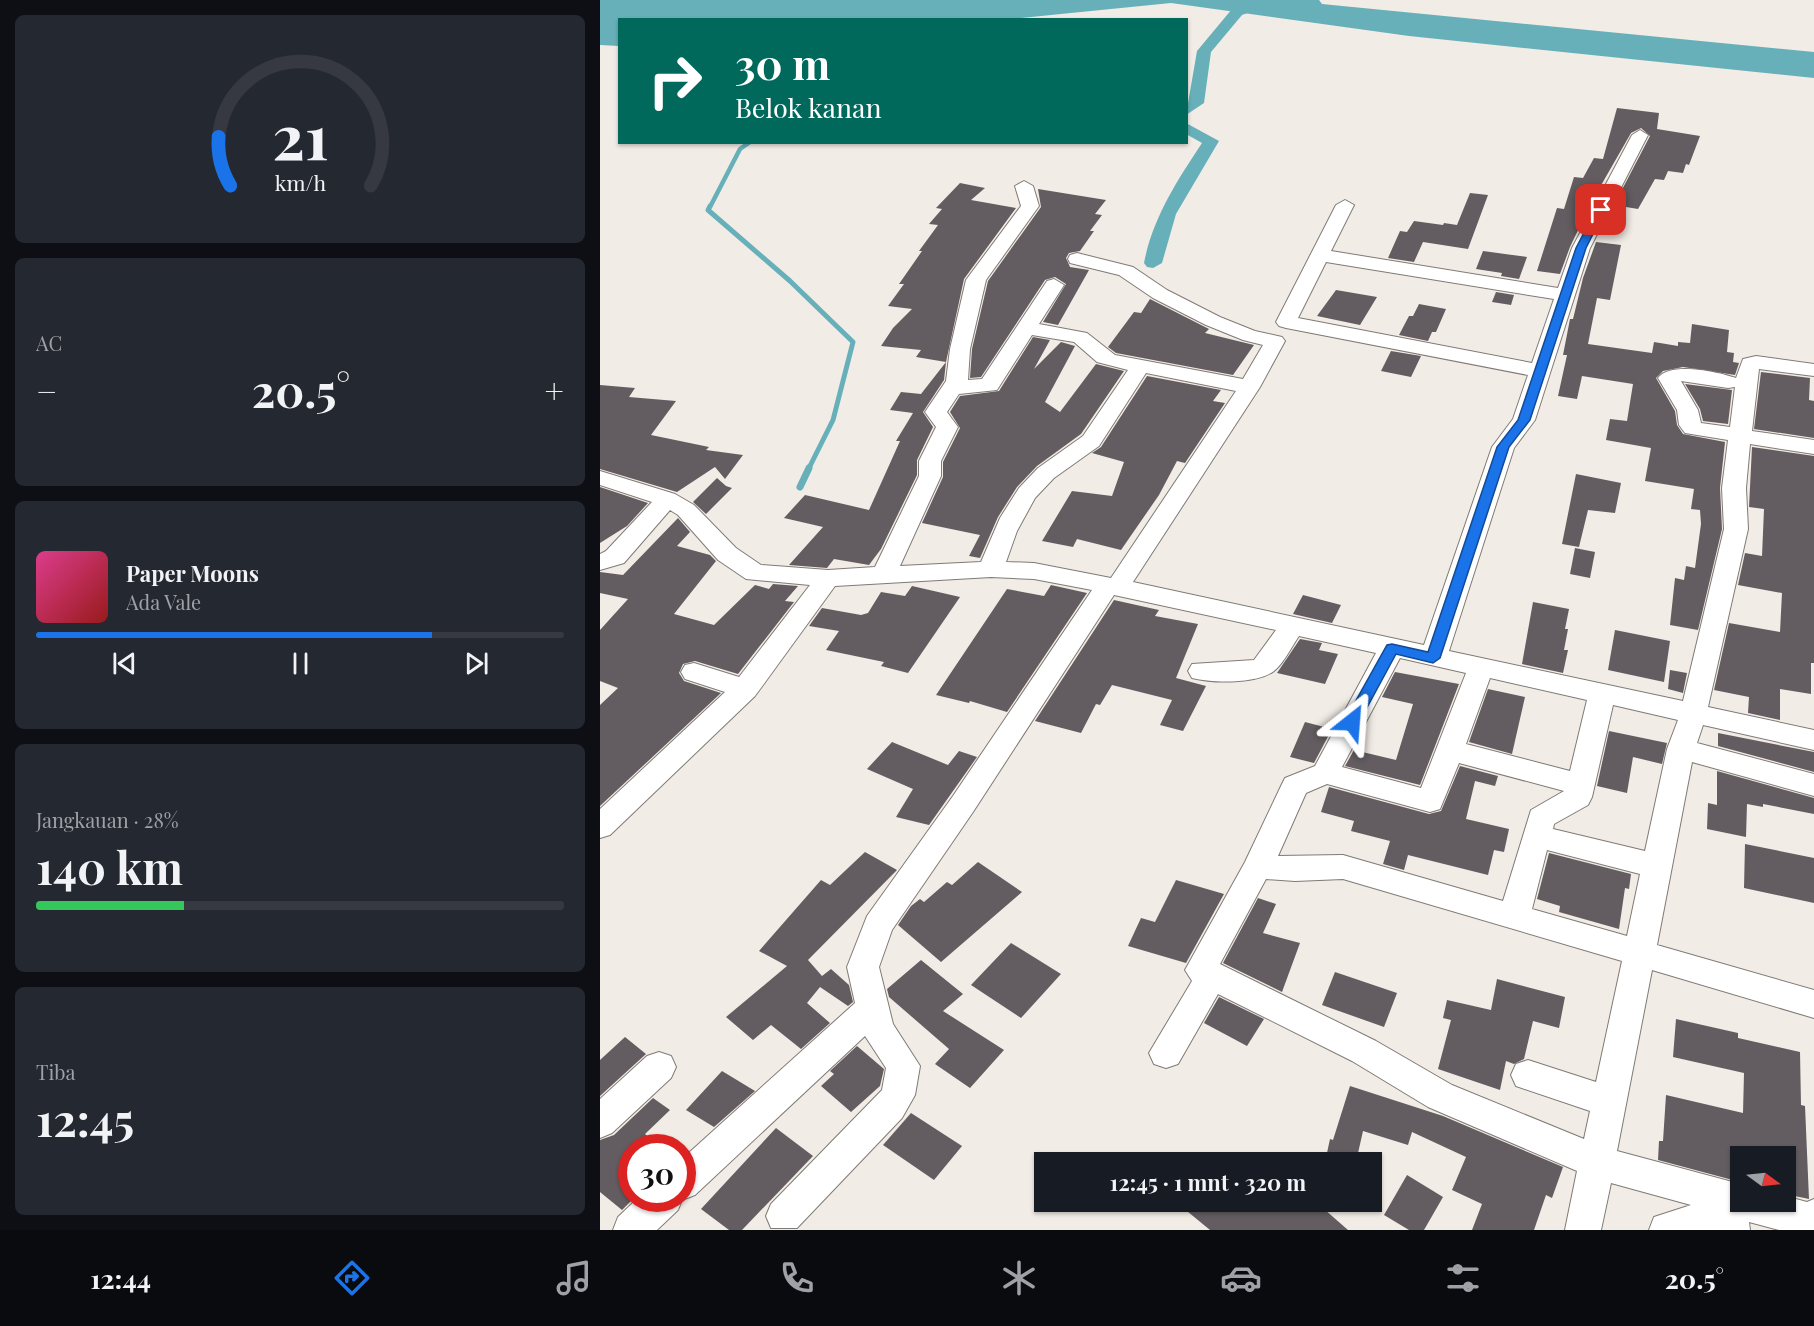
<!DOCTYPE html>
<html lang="id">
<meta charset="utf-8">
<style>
:root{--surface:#171b24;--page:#242831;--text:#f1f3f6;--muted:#9ea1a6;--line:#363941;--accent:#1a73e8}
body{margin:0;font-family:"Playfair Display",serif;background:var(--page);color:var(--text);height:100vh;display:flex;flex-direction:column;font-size:22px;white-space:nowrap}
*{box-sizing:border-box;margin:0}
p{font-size:20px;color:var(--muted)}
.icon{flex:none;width:33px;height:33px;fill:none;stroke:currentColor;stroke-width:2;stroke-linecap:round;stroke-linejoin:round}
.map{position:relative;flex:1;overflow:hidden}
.panel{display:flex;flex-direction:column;gap:15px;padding:15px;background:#0d0f14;width:600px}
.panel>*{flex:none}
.guide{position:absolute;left:18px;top:18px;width:570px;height:126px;border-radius:0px;box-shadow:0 2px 4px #0004;background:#00695c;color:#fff;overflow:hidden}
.needle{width:39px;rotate:105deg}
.controls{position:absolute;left:1130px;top:1146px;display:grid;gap:12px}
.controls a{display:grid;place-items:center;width:66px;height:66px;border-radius:0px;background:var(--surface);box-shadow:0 2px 4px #0004;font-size:30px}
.speed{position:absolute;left:18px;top:1134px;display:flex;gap:12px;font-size:30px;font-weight:700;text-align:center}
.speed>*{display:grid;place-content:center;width:78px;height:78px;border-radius:50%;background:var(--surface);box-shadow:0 2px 4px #0004;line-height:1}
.speed .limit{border:9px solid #d22;background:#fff;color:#111}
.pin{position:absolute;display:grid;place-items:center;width:51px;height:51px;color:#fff;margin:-26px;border-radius:12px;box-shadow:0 3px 9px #0006}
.me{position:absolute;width:66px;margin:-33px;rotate:28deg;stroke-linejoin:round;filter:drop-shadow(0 0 4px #0008)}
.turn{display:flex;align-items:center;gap:21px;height:126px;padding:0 18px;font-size:27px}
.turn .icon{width:78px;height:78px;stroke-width:2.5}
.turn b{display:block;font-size:42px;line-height:51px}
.big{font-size:45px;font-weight:700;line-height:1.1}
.panel .tile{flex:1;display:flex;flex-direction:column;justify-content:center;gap:9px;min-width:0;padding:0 21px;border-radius:9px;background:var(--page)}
.panel .dial{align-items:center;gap:0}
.dial svg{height:156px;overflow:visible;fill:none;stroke:var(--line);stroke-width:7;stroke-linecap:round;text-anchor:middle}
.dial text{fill:var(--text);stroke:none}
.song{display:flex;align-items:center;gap:18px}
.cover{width:72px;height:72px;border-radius:9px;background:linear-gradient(135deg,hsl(330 70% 55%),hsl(0 70% 35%))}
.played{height:6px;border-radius:3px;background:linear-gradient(90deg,var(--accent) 75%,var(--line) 75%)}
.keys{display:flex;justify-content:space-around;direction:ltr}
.heat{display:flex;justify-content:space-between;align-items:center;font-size:33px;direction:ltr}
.charge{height:9px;border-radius:4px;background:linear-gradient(90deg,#34c759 28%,var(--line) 0)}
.trip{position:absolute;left:434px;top:1152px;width:348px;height:60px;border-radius:0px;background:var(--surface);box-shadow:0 2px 4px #0004;font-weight:700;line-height:60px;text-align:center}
.tab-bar{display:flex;height:96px;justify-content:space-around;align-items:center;background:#090b0e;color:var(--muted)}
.tab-bar .icon{width:42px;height:42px}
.tab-bar .on{color:var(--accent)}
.tab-bar b{font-size:27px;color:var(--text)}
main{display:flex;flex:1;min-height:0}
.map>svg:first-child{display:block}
</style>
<main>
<section class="panel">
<div class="tile dial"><svg viewBox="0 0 100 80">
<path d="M14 69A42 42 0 1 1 86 69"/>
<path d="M14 69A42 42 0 0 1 8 44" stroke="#1a73e8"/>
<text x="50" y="56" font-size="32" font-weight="700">21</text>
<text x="50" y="72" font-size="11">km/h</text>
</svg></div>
<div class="tile"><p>AC</p>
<div class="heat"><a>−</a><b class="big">20.5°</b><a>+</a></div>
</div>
<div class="tile">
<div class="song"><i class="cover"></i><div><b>Paper Moons</b><p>Ada Vale</p></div></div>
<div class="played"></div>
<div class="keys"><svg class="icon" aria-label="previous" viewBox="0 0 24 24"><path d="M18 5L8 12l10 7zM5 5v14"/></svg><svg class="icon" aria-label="pause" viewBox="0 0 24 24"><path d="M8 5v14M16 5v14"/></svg><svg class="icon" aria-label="next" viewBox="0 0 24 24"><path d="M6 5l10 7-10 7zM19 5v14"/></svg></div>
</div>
<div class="tile"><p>Jangkauan · 28%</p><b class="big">140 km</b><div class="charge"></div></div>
<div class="tile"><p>Tiba</p><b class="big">12:45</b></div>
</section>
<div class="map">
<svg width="1214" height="1230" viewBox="0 0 1214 1230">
<rect width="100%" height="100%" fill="#f2ece6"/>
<path fill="#67b0ba" d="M0,0H719L722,4L1214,52V78L809,36L571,3L401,20H20L19,46L0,45Z"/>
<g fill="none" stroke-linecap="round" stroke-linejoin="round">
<path stroke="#67b0ba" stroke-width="4.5" d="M110,207L140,149L150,142"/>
<path stroke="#67b0ba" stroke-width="5" d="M110,206L108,210L190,281L253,342L233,420L208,470"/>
<path stroke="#67b0ba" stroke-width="7" d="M200,487L209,468"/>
<g fill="#67b0ba" fill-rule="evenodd">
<path d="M648,4L653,5V11L642,15L611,52L604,103L586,115L597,51L632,9Z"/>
<path d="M586,123L619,141L576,214L562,263L553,268L547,267L544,263C553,217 577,181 602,143L586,134Z"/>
</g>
</g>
<g fill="#635d61">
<path d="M1017,108L1059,113L1057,129L1100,136L1089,165L1086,164L1083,173L1068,171L1064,180L1055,179L1038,209L1014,205L1050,136L1041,128L1031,133L992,201L970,247L960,274L937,271L957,208L964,209L974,177L983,178L994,158L1003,159Z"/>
<path d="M360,183L385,188L371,200L416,208L364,279L346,362L316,357L321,350L281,346L293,328L312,309L288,306L304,284H299L322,251H319L338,225L329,224L342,209L336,208Z"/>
<path d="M438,189L506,200L495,214L502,215L490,231H494L480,251L469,253L466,258L470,267L489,270L458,325L443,322L466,284L455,277L445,280L381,377L370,378L372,349L388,281L441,207Z"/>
<path d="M870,193L888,195L868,249L823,242L814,262L788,258L800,231L807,232L814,221L843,225L844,223L857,225Z"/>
<path d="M996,242L1021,245L1010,300L997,298L988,344L1052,353L1054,342L1078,346V342L1090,343L1092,324L1129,330L1127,352L1134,353L1133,362L1139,363L1135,375L1083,367L1063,371L1056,378L1075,411L1077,425L1083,434L1125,442L1120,488L1122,529L1098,630L1070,625L1075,578L1084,580L1086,566L1095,568L1101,524L1100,510L1091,509L1094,489L1045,481L1051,448L1006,440L1010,419L1027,421L1033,384L982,376L977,399L958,396L967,355H963L970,319H973L983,278Z"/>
<path d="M883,251L927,257L919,279L901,276L902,273L876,269Z"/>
<path d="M736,290L777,297L760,325L717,316Z"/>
<path d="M896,292L914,295L911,305L892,302Z"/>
<path d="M550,299L609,329L605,333L654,345L633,375L516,353L508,347L534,312L541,313Z"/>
<path d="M819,304L846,309L836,332H832L828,341L799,335L809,316H813Z"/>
<path d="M433,337L450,340L434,369L461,342L475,346L445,402L460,412L496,364L524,371L481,434L437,466L417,487L398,517L380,558L369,556L380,535L322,523L343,477V462L360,428L350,412L360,396L399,391Z"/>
<path d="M791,351L821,356L811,377L781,371Z"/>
<path d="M346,362L344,380L323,412L333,427L317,460V475L281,549L269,565L234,559L227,568L189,565L223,527L184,518L205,495L269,510L300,441H296L313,413L290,410L301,392L321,394Z"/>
<path d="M1161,372L1210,378L1209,400L1214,401V438L1154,429Z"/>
<path d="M547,376L621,390L613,401L625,403L585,463L577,461L559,495L521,550L477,539L473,547L442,541L472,491L512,496L524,462L492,453L501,447Z"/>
<path d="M1085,384L1132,390L1128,424L1103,421L1100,409Z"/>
<path d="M0,385L35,388L29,397L76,401L51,435L109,447L106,450L143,455L125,479L115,467L77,492L0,469Z"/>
<path d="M1152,447L1214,456V663H1211V694L1180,689V720L1148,713L1149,697L1114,690L1129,623L1180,632L1182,593L1138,585L1145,553L1162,556L1164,509L1149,507Z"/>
<path d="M976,474L1021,483L1015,513L988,510L979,547L962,544Z"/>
<path d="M117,478L126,486L132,488L106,514L93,502Z"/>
<path d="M0,487L48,503L27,526L0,543Z"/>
<path d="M78,518L90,532L77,546L110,555L116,561L74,614L114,625L155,585L169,589L173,584L198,586L185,601L194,602L138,674L95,661L83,664L79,673L84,681L121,693L0,806V705L18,688L0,681V630L28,599L0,593V572L23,575Z"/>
<path d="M975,548L995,552L990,578L970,574Z"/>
<path d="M451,585L487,593L407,712L370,701L369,703L336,695L407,589L444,596Z"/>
<path d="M312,586L360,597L308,673L281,666L284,662L226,650L239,631L209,626L222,608L261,615L268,613L281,592L305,596Z"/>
<path d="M703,595L741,605L732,623L693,614Z"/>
<path d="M514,600L559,610L555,616L598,624L576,678L606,686L583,731L560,725L572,700L512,685L500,705L496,704L481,733L435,721Z"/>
<path d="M933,602L969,609L965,629H968L964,650H968L963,673L922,664Z"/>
<path d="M1015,630L1070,641L1064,682L1008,670Z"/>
<path d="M700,639L722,643L719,650L738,654L725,684L677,673Z"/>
<path d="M1070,670L1087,673L1083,693L1068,689Z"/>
<path d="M795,672L859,684L820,785L745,766L754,750L796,760L813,704L782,697Z"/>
<path d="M888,689L925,697L912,754L869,742Z"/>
<path d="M705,722L732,729L714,763L690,757Z"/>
<path d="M1009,731L1067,743L1062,764L1033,757L1027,793L997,786Z"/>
<path d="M1118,733L1214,752V772L1118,746Z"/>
<path d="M292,742L348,765L359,751L377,757L329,825L296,817L313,789L267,769Z"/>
<path d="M860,766L898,776L895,786L875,781L866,819L909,829L904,852L894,850L888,875L808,855L804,870L783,864L790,841L751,831L754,821L721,812L729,787L829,814L841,811Z"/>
<path d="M1117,771L1214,798V814L1163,804V807L1147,804L1146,837L1107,829L1108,803L1117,805Z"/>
<path d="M1145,844L1214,858V903L1144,888Z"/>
<path d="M265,852L297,870L208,960L222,976L231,969L249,985L253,1002L248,1006L220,987L207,1003L230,1023L201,1049L171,1025L153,1040L126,1017L187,966L159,951L221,880L230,885Z"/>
<path d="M949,853L1031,874L1029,889L1025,888L1019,929L959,912L960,906L937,899Z"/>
<path d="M378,862L422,892L341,962L298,925L311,906L320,899L324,902L347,882L352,885Z"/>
<path d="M576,880L624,894L586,963L528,946L541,918L555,922Z"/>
<path d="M658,898L676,904L663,933L700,943L682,992L623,963Z"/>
<path d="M411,943L461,974L421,1018L371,985Z"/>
<path d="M321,960L363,994L343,1011L404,1050L370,1088L335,1064L349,1049L289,997L287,989Z"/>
<path d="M735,972L797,993L784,1027L722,1005Z"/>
<path d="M897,979L965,997L959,1028L933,1021L924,1059L914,1064L906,1061L900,1090L838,1069L851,1020L843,1018L847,1000L891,1010Z"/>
<path d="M619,997L664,1019L647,1046L604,1023Z"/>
<path d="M1076,1019L1138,1033V1038L1200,1052L1201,1105L1205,1106L1209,1199L1185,1194V1156H1140V1182L1058,1160L1059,1141H1063L1066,1095L1143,1113L1144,1073L1073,1057Z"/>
<path d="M25,1037L46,1054L0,1096V1060Z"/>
<path d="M257,1046L284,1069L280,1086L251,1112L221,1086L234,1074L230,1071Z"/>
<path d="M122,1071L155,1091L114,1127L86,1110Z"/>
<path d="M750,1086L843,1116L963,1167L952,1198L946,1195L934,1230H872L882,1204L852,1190L866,1157L812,1132L808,1145L763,1131L756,1162H725L730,1139L733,1140Z"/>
<path d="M53,1098L70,1110L45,1134L62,1148H32V1198H34L22,1210L0,1192V1140L14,1135Z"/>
<path d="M311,1113L362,1146L334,1180L283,1145Z"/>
<path d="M176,1128L213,1156L142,1230H129L101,1209Z"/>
<path d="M807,1175L843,1197L824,1230H809L784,1215Z"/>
<path d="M576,1202H716L748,1230H610Z"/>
</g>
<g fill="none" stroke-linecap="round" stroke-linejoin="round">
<defs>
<g id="street">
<path d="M1040,130L1048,135L990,248L935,420L914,448L849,651L1083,701L1124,529L1122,488L1128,440L1085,433L1079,425L1077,410L1058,378C1070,361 1119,372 1136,378L1143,359L1156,356L1214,364V376L1159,369L1152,431L1214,440V454L1150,444L1146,488L1148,529L1108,707L1214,730V750L1103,725L1097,743L1214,774V796L1092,762L1057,945L1214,990V1018L1052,970L1017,1151L1140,1184V1202H1185V1196L1207,1202L1214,1199V1230H1179L1149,1222L1150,1230H1049L1054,1217L1091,1205L1011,1183L1001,1230H965L977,1171L828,1107L752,1061L618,994L578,1064L566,1068L554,1064L549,1053L592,981L585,970L645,862L681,786L685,778L715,766L776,653L699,636C692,646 682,667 671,673C652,684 612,683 592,678L588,671L592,664L654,660L676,630L514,595L373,812L292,930L279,967L293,1024L320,1066L315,1095L302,1118L197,1228H171L166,1216L171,1204L282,1090L286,1068L265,1036L95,1195L82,1200L78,1210L57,1230H13L18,1217L38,1198H82V1159L255,1003L247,967L267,916L353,796L492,590L434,579L391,577L235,586L155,696L10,835L0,838V809L125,692L85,679L81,672L85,665L94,663L139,677L210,585L146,579L118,560L78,515L70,510L24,563L0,570V554L6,551L52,502L0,485V471L75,494L94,505L136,548L161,565L228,570L275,567L319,476V461L336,427L325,412L346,381L350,349L366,280L421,206L415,186L424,181L433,186L439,206L386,280L370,349L368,380L382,379L447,281L454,279L464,285L439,324L487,333L515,355L643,379L663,345L643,340L606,325L553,298L519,275L470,263L468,259L470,255L477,253L533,267L567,290L620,317L655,331L682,337L685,341L660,387L533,582L824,645L892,447L913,419L928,375L686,328L679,326L676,322L736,205L745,200L754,205L731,251L958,288L972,248L1032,135ZM726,262L954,299L932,363L698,318ZM432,335L474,342L497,362L528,370L483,436L438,468L419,488L400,518L381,562L300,566L341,476V461L358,427L347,412L359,394L397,390ZM546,373L636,391L511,578L434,563L406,562L417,531L435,498L454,478L499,446ZM1081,381L1128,388L1135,387L1130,427L1101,423L1098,410ZM800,658L866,673L821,788L742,767ZM890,678L987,700L970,771L866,744ZM1013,705L1078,720L1067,749L1045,851L953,829L954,824L988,805L992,797ZM859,763L964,791L931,810L903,901L743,855L678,856L706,793L727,784L830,812L840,809ZM947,850L1040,874L1027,936L932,909ZM666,879L695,881L743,879L1022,961L996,1082L928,1060L916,1064L911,1075L916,1086L990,1111L984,1139L852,1085L776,1041L620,964Z"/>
<path d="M59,1052L71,1056L76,1067L71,1078L12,1133L0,1138V1099L47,1056Z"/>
</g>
</defs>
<use href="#street" stroke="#807a75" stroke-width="2"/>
<use href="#street" fill="#fff" fill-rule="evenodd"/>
</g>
<path fill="#1a73e8" stroke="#114b97" stroke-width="1.5" d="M1001,208L1005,210L986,248L930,420L909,447L840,658L833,663L796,654L757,726H747L744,722L787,645L792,644L828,652L897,447L918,420L976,248L996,210Z"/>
</svg>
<div class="controls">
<a><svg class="needle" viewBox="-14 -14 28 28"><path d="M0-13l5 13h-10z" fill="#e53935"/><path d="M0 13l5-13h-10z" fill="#9ea1a6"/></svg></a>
</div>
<div class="speed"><div class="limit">30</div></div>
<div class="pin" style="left:1001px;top:210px;background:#d93025"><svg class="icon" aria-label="arrive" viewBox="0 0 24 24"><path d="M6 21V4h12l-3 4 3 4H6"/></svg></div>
<svg class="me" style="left:752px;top:722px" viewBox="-20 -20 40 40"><path d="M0-17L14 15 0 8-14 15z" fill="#1a73e8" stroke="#fff" stroke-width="4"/></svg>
<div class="trip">12:45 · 1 mnt · 320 m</div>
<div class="guide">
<div class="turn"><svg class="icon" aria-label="right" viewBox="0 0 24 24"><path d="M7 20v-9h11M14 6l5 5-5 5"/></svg><div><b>30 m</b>Belok kanan</div></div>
</div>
</div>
</main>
<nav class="tab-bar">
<b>12:44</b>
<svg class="icon on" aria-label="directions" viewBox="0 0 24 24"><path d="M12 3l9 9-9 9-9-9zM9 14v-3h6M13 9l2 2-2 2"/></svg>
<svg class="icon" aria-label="music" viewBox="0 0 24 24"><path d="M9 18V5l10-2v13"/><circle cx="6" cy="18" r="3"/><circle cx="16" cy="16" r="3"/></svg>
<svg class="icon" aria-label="phone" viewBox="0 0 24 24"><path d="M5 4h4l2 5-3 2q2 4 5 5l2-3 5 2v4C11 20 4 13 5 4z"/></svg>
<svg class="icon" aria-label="climate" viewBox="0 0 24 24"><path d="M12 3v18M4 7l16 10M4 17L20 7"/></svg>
<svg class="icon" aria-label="car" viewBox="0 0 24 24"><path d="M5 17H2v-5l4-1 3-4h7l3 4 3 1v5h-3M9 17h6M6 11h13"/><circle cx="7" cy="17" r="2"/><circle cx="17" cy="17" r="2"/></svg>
<svg class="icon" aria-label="filters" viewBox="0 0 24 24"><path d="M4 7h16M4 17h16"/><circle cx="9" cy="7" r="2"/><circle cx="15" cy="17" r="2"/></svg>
<b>20.5°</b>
</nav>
